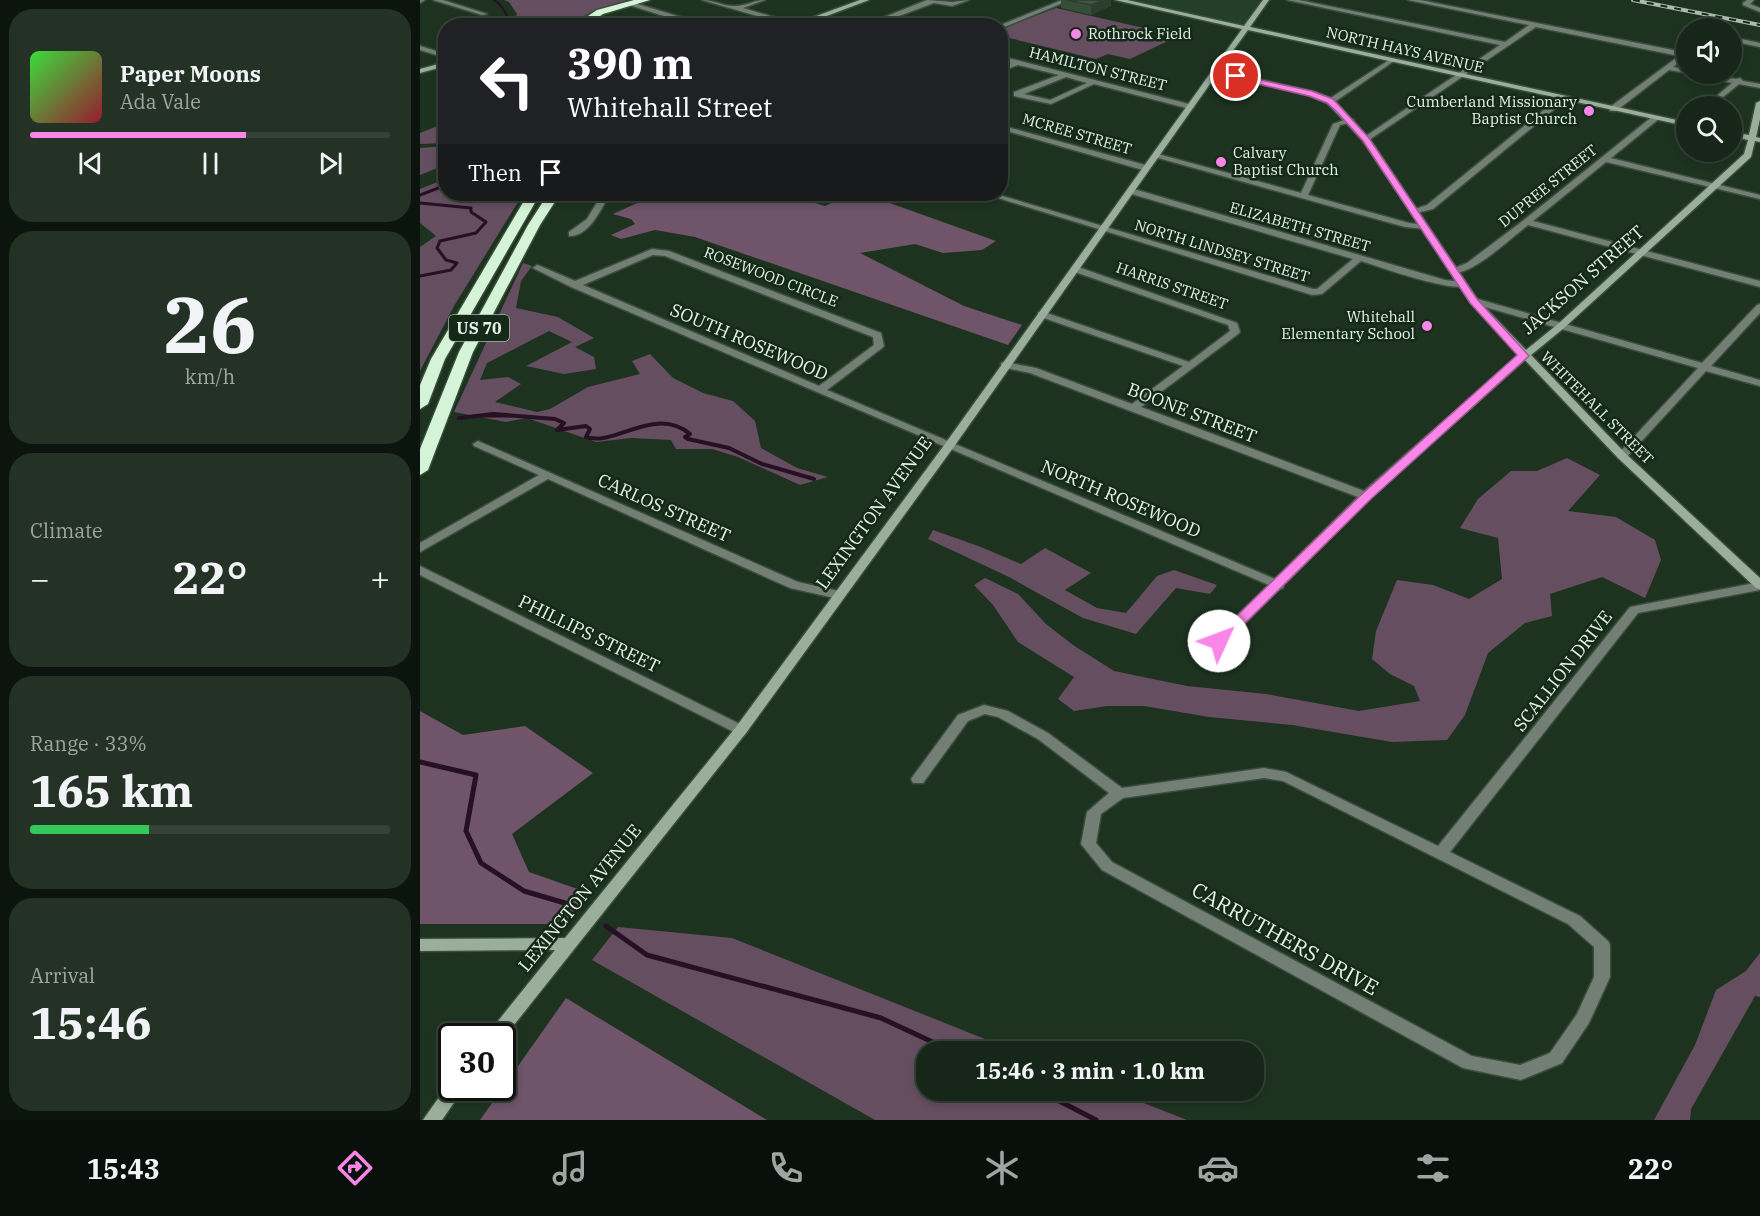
<!DOCTYPE html>
<meta charset="utf-8">
<style>
:root{--surface:#162618;--page:#233225;--text:#f1f3f6;--muted:#9ea5a2;--line:#354337;--accent:#fa87e7}
body{margin:0;font-family:"IBM Plex Serif",serif;background:var(--page);color:var(--text);height:100vh;display:flex;flex-direction:column;font-size:22px;white-space:nowrap}
*{box-sizing:border-box;margin:0}
p{font-size:20px;color:var(--muted)}
.icon{flex:none;width:33px;height:33px;fill:none;stroke:currentColor;stroke-width:2;stroke-linecap:round;stroke-linejoin:round}
.map{position:relative;flex:1;overflow:hidden}
.details{display:flex;flex-direction:column;gap:9px;padding:9px;background:#0c150d;width:420px}
.details>*{flex:none}
.top-card{position:absolute;left:18px;top:18px;width:570px;height:183px;border-radius:24px;box-shadow:0 3px 9px #0003,0 0 0 2px var(--line);background:#202124;color:#fff;overflow:hidden}
.fabs{position:absolute;left:1256px;top:18px;display:grid;gap:12px}
.fabs a{display:grid;place-items:center;width:66px;height:66px;border-radius:50%;background:var(--surface);box-shadow:0 3px 9px #0003,0 0 0 2px var(--line);font-size:30px}
.speed{position:absolute;left:18px;top:1023px;display:flex;gap:12px;font-size:30px;font-weight:700;text-align:center}
.speed>*{display:grid;place-content:center;width:78px;height:78px;border-radius:50%;background:var(--surface);box-shadow:0 3px 9px #0003,0 0 0 2px var(--line);line-height:1}
.speed .limit{border:3px solid #111;border-radius:9px;background:#fff;color:#111}
.pin{position:absolute;display:grid;place-items:center;width:51px;height:51px;color:#fff;margin:-26px;border:3px solid #fff;border-radius:50%;box-shadow:0 2px 6px #0007}
.me{position:absolute;width:66px;margin:-33px;rotate:47deg;stroke-linejoin:round;filter:drop-shadow(0 0 4px #0008)}
.turn{display:flex;align-items:center;gap:21px;height:126px;padding:0 30px;font-size:27px}
.turn .icon{width:78px;height:78px;stroke-width:2.5}
.turn b{display:block;font-size:42px;line-height:51px}
.then{display:flex;align-items:center;height:57px;padding:0 30px;background:#0003;gap:12px;font-size:22px}
.big{font-size:45px;font-weight:700;line-height:1.1}
.details .card{flex:1;display:flex;flex-direction:column;justify-content:center;gap:9px;min-width:0;padding:0 21px;border-radius:24px;background:var(--page)}
.details .dial{align-items:center;gap:0}
.dial b{font-size:78px;line-height:1}
.song{display:flex;align-items:center;gap:18px}
.cover{width:72px;height:72px;border-radius:9px;background:linear-gradient(135deg,hsl(120 70% 55%),hsl(350 70% 35%))}
.played{height:6px;border-radius:3px;background:linear-gradient(90deg,var(--accent) 60%,var(--line) 60%)}
.keys{display:flex;justify-content:space-around;direction:ltr}
.heat{display:flex;justify-content:space-between;align-items:center;font-size:33px;direction:ltr}
.charge{height:9px;border-radius:4px;background:linear-gradient(90deg,#34c759 33%,var(--line) 0)}
.trip{position:absolute;left:496px;top:1041px;width:348px;height:60px;border-radius:24px;background:var(--surface);box-shadow:0 3px 9px #0003,0 0 0 2px var(--line);font-weight:700;line-height:60px;text-align:center}
.dock{display:flex;height:96px;justify-content:space-around;align-items:center;background:#090f0a;color:var(--muted)}
.dock .icon{width:42px;height:42px}
.dock .current{color:var(--accent)}
.dock b{font-size:27px;color:var(--text)}
main{display:flex;flex:1;min-height:0}
.map>svg:first-child{display:block}
</style>
<main>
<section class="details">
<div class="card">
<div class="song"><i class="cover"></i><div><b>Paper Moons</b><p>Ada Vale</p></div></div>
<div class="played"></div>
<div class="keys"><svg class="icon" aria-label="previous" viewBox="0 0 24 24"><path d="M18 5L8 12l10 7zM5 5v14"/></svg><svg class="icon" aria-label="pause" viewBox="0 0 24 24"><path d="M8 5v14M16 5v14"/></svg><svg class="icon" aria-label="next" viewBox="0 0 24 24"><path d="M6 5l10 7-10 7zM19 5v14"/></svg></div>
</div>
<div class="card dial"><b>26</b><p>km/h</p></div>
<div class="card"><p>Climate</p>
<div class="heat"><a>−</a><b class="big">22°</b><a>+</a></div>
</div>
<div class="card"><p>Range · 33%</p><b class="big">165 km</b><div class="charge"></div></div>
<div class="card"><p>Arrival</p><b class="big">15:46</b></div>
</section>
<div class="map">
<svg width="1340" height="1120" viewBox="0 0 1340 1120">
<rect width="100%" height="100%" fill="#1d3320"/>
<path fill="#243f28" d="M703,0H843L824,26Z"/>
<g fill="#654e60">
<path d="M84,0H208L171,12L148,26L91,25L97,14L89,2Z"/>
<path d="M636,8L737,31L728,36L748,41L710,59L688,54L676,59L581,36V29Z"/>
<path d="M25,123V143L0,144V133Z"/>
<path d="M25,146V165L0,175V148Z"/>
<path d="M25,179L26,194H103L34,306L0,371V247L16,236L0,223V189Z"/>
<path d="M103,263L112,266L101,281L96,308L138,317L174,338L155,347L174,357L176,369L144,374L106,366L152,342L129,331L67,363L60,380L88,377L101,384L75,402L117,412L130,409L168,387L220,374L212,361L230,354L253,378L283,393L313,401L335,421L341,448L377,468L408,477L380,485L318,457L292,449H256L251,440L211,438L176,442L107,418L86,422L34,412Z"/>
<path d="M1147,458L1180,475L1148,511L1196,517L1235,540L1241,560L1225,598L1182,577L1130,594L1132,616L1105,623L1068,653L1045,715L1027,740L972,742L872,725L789,717L724,706H687L654,711L638,699L654,677L598,642L573,605L554,585L565,578L598,594L626,624L653,645L694,671L767,686L846,694L939,711L1000,701L994,686L970,674L952,659L956,631L977,580L1013,585L1049,599L1082,579L1078,538L1040,528L1058,499L1091,471H1117Z"/>
<path d="M513,530L561,547L601,564L625,548L671,573L645,590L677,608L706,613L737,576L754,570L797,585L790,594L756,588L716,634L663,618L589,577L508,539Z"/>
<path d="M198,927L312,938L595,1051L507,1052V1090L693,1091L767,1120H455L172,960Z"/>
<path d="M1340,953V997L1335,996L1271,1109L1270,1120H1234L1275,1045L1296,990L1326,971Z"/>
</g>
<g fill="#6f546a">
<path d="M229,194H367L405,206L430,194H449L453,197L576,241L562,250L523,253L495,244L440,253L544,306L602,325L588,345L275,237L235,230L201,239L191,235L215,224L211,219L193,214L226,199Z"/>
<path d="M0,711L43,735L105,726L173,773L92,834L109,872L169,893L144,924H0Z"/>
<path d="M146,998L347,1120H60Z"/>
</g>
<g fill="none" stroke-linecap="round" stroke-linejoin="round">
<path stroke="#261023" stroke-width="2" d="M74,0C82,5 86,12 89,21L83,26"/>
<g stroke="#261023" stroke-width="3">
<path d="M0,195L26,185"/>
<path d="M0,203L51,208V212L66,222L56,233L20,241L17,248L26,260L37,263L31,270L0,276"/>
<path d="M60,416H92"/>
</g>
<g stroke="#261023" stroke-width="4">
<path d="M74,414L135,419L144,423L137,430L166,426L170,429L166,437C194,447 235,405 270,434L265,437L268,439L309,448L342,464L394,479"/>
<path d="M39,418L73,414"/>
</g>
<g stroke="#261023" stroke-width="5">
<path d="M0,762L56,775L46,831L61,863L104,891L155,906"/>
<path d="M186,926L227,955L461,1018L534,1052"/>
<path d="M618,1090L676,1120"/>
</g>
<defs>
<g id="street">
<path d="M0,0H5L0,3Z"/>
<path d="M13,0H23L67,14L62,15Z"/>
<path d="M282,0C294,0 305,7 316,6C326,6 335,0 345,0L323,8L384,26H372Z"/>
<path d="M507,0L532,2L549,0L532,6L514,3L452,26H442Z"/>
<path d="M642,0H650L582,28L578,26Z"/>
<path d="M867,0H879L1085,42L1109,25L988,0H1000L1258,51L1266,46V51L1263,53L1266,57L1253,67L1266,69V73L1249,70L1196,111H1190V107L1259,56L1116,27L946,142H943V138L1080,45Z"/>
<path d="M1327,0H1334L1330,4L1340,8V12L1323,5V3Z"/>
<path d="M211,2L287,25L288,26H276L209,5Z"/>
<path d="M1311,37L1340,43V47L1311,41Z"/>
<path d="M0,46L26,54V58L0,50Z"/>
<path d="M580,56L773,105L774,107L770,109L674,84L631,104L594,96V92L639,75L598,65L580,72V67L591,63L580,60ZM646,77L667,83L630,100L604,94Z"/>
<path d="M969,60L974,61L913,103L906,101Z"/>
<path d="M1273,74H1284L1316,79L1320,78L1323,81L1340,84V88L1319,84L1292,106H1285L1312,83Z"/>
<path d="M1141,96L1148,98L1013,209L992,214V210L1007,205Z"/>
<path d="M1233,116L1240,118L1191,158L1340,195V199L1186,162L1113,221L1340,281V287L1108,225C1091,238 1053,275 1032,273V269L1047,263L1104,220Z"/>
<path d="M930,118L934,120L933,122L920,125L888,195L989,223L1006,225V229L985,227L731,156L738,154L881,193L913,124Z"/>
<path d="M580,125L729,166L730,168L723,170L580,129Z"/>
<path d="M708,189H714L1025,280L1043,282L1048,285C1035,294 960,267 941,261L902,294L892,295L565,194H576L893,289H897L933,259L708,193Z"/>
<path d="M182,194H190C181,209 169,237 149,236V232L167,219Z"/>
<path d="M382,194H393L394,195L390,197Z"/>
<path d="M232,249L249,251L461,333L464,346L462,348L407,390L855,579L938,497L610,373L581,367V363L585,362L616,368L712,404L763,366L618,316V312H624L769,362L810,331L808,325L652,271V267H658L817,323L820,332L818,334L721,407L944,491L1101,354L1104,353L1109,356L950,498L864,584L863,588L859,589L804,644H794L793,641L794,638L849,585L151,287L113,268L117,265L120,266L155,281ZM233,255L245,256L453,337L454,345L399,386L163,285Z"/>
<path d="M1054,298L1282,363L1337,305L1340,304V313L1291,366L1340,380V386L1286,371L1206,458H1198L1197,456L1198,454L1278,368L1051,303V299Z"/>
<path d="M58,441L378,582L423,592L425,595L419,599L370,588L128,479L0,552V543L119,475L54,446L53,444Z"/>
<path d="M0,566L326,727L328,730L326,733H316L0,575Z"/>
<path d="M1340,582V590L1218,613L1030,852L1160,916L1188,941L1190,945V977L1169,1023L1142,1063L1101,1080L1043,1068L682,870L661,844L667,812L689,793L618,739L578,717L565,714L548,721L503,783H493L491,779L538,715L564,705L588,711L628,733L702,788L844,768L866,772L1018,846L1210,607ZM844,778L863,781L1148,924L1174,947V977L1157,1014L1130,1053L1100,1065L1052,1056L692,862L676,843L681,814L703,798Z"/>
</g>
<g id="secondary">
<path d="M440,0H449L380,26H369Z"/>
<path d="M695,0H707L824,26L843,0H849L830,27L1266,122V126L828,30L799,70L895,92L913,99L949,138L1057,299L1106,350L1138,324L1324,154L1328,140L1311,136V132L1329,135L1336,103L1340,101V119L1336,137L1340,138V142L1335,141L1331,157L1144,328L1111,355L1206,454L1340,578V589L1336,588L1198,458L1104,359L1101,358L1100,355L1051,303L943,141L907,103L890,96L797,74L533,448L326,733L82,1040V1036H68L70,1031L135,950L0,951V939L145,938L316,727L525,444L822,29Z"/>
<path d="M26,62V66L0,73V69Z"/>
<path d="M32,1082V1088H44L22,1120H3L29,1083Z"/>
</g>
<g id="highway">
<path d="M214,0H230L183,14L165,26H153L177,10Z"/>
<path d="M108,194H120L25,359L8,404L0,409V385L11,359Z"/>
<path d="M128,194H140L120,225L53,352L8,470L0,475V449L39,352L108,225Z"/>
</g>
</defs>
<use href="#street" stroke="#394e3c" stroke-width="3"/>
<use href="#secondary" stroke="#394e3c" stroke-width="3"/>
<use href="#highway" stroke="#394e3c" stroke-width="3"/>
<use href="#street" fill="#737f74" fill-rule="evenodd"/>
<use href="#secondary" fill="#9bae9c" fill-rule="evenodd"/>
<use href="#highway" fill="#d5f3d7" fill-rule="evenodd"/>
<defs>
<path id="rail" d="M1213,0L1340,25"/>
</defs>
<use href="#rail" stroke="#acbbad" stroke-width="4"/>
<use href="#rail" stroke="#142917" stroke-width="2" stroke-dasharray="7" stroke-linecap="butt"/>
</g>
<path fill="#364d39" d="M641,0H691V6L671,15L641,8Z"/>
<path fill="#2c3e2e" d="M684,0H691V6L671,15V5Z"/>
<path fill="#3f5942" stroke="#2c3e2e" stroke-width="1.5" d="M647,0H684L671,5Z"/>
<path fill="#fa87e7" stroke="#a25896" stroke-width="1.5" d="M813,74L892,91L913,99L949,138L1057,299L1109,356L951,499L804,644L799,646L792,641L794,638L942,494L1097,355L1050,303L943,141L917,112L907,103L889,96L813,78Z"/>
<g fill="#fa87e7" stroke="#142917" stroke-width="2">
<circle cx="656" cy="34" r="6"/>
<circle cx="1169" cy="111" r="6"/>
<circle cx="801" cy="162" r="6"/>
<circle cx="1007" cy="326" r="6"/>
</g>
<g text-anchor="middle" stroke-width="5" stroke-linejoin="round" paint-order="stroke">
<g font-size="15" fill="#e5f2e6" stroke="#142917" text-anchor="start">
<text x="668" y="39">Rothrock Field</text>
<text x="1157" y="107" text-anchor="end">Cumberland Missionary<tspan x="1157" dy="17">Baptist Church</tspan></text>
<text x="813" y="158">Calvary<tspan x="813" dy="17">Baptist Church</tspan></text>
<text x="995" y="322" text-anchor="end">Whitehall<tspan x="995" dy="17">Elementary School</tspan></text>
</g>
<g font-size="15" fill="#e5f2e6" stroke="#142917">
<text transform="translate(985 50) rotate(13)" y="5">NORTH HAYS AVENUE</text>
<text transform="translate(678 69) rotate(14)" y="5">HAMILTON STREET</text>
<text transform="translate(657 134) rotate(16)" y="5">MCREE STREET</text>
<text transform="translate(1128 186) rotate(-39)" y="5">DUPREE STREET</text>
<text transform="translate(880 227) rotate(16)" y="5">ELIZABETH STREET</text>
<text transform="translate(802 251) rotate(17)" y="5">NORTH LINDSEY STREET</text>
<text transform="translate(351 277) rotate(21)" y="5">ROSEWOOD CIRCLE</text>
<text transform="translate(752 286) rotate(19)" y="5">HARRIS STREET</text>
<text transform="translate(1177 408) rotate(45)" y="5">WHITEHALL STREET</text>
</g>
<rect fill="#142917" stroke="#a6b6a8" stroke-width="1.5" x="29" y="315" width="60" height="26" rx="4.5"/>
<g font-size="16" font-weight="bold" fill="#e5f2e6">
<text x="59" y="334">US 70</text>
</g>
<g font-size="18" fill="#e5f2e6" stroke="#142917">
<text transform="translate(1163 280) rotate(-41)" y="6">JACKSON STREET</text>
<text transform="translate(329 342) rotate(23)" y="6">SOUTH ROSEWOOD</text>
<text transform="translate(772 413) rotate(21)" y="6">BOONE STREET</text>
<text transform="translate(701 499) rotate(23)" y="6">NORTH ROSEWOOD</text>
<text transform="translate(244 508) rotate(24)" y="6">CARLOS STREET</text>
<text transform="translate(454 513) rotate(-54)" y="6">LEXINGTON AVENUE</text>
<text transform="translate(169 634) rotate(26)" y="6">PHILLIPS STREET</text>
<text transform="translate(1143 671) rotate(-52)" y="6">SCALLION DRIVE</text>
<text transform="translate(160 898) rotate(-51)" y="6">LEXINGTON AVENUE</text>
</g>
<g font-size="21" fill="#e5f2e6" stroke="#142917">
<text transform="translate(865 939) rotate(29)" y="7">CARRUTHERS DRIVE</text>
</g>
</g>
</svg>
<div class="fabs">
<a><svg class="icon" aria-label="sound" viewBox="0 0 24 24"><path d="M4 9h4l5-4v14l-5-4H4zM17 9q2 3 0 6"/></svg></a>
<a><svg class="icon" aria-label="search" viewBox="0 0 24 24"><circle cx="10" cy="10" r="6"/><path d="M15 15l6 6"/></svg></a>
</div>
<div class="speed"><div class="limit">30</div></div>
<div class="pin" style="left:816px;top:76px;background:#d93025"><svg class="icon" aria-label="arrive" viewBox="0 0 24 24"><path d="M6 21V4h12l-3 4 3 4H6"/></svg></div>
<svg class="me" style="left:799px;top:641px" viewBox="-20 -20 40 40"><circle r="19" fill="#fff"/><path d="M0-13L10 11 0 6-10 11z" fill="#fa87e7"/></svg>
<div class="trip">15:46 · 3 min · 1.0 km</div>
<div class="top-card">
<div class="turn"><svg class="icon" aria-label="left" viewBox="0 0 24 24"><path d="M17 20v-9H6M10 6l-5 5 5 5"/></svg><div><b>390 m</b>Whitehall Street</div></div>
<div class="then">Then<svg class="icon" aria-label="arrive" viewBox="0 0 24 24"><path d="M6 21V4h12l-3 4 3 4H6"/></svg></div>
</div>
</div>
</main>
<nav class="dock">
<b>15:43</b>
<svg class="icon current" aria-label="directions" viewBox="0 0 24 24"><path d="M12 3l9 9-9 9-9-9zM9 14v-3h6M13 9l2 2-2 2"/></svg>
<svg class="icon" aria-label="music" viewBox="0 0 24 24"><path d="M9 18V5l10-2v13"/><circle cx="6" cy="18" r="3"/><circle cx="16" cy="16" r="3"/></svg>
<svg class="icon" aria-label="phone" viewBox="0 0 24 24"><path d="M5 4h4l2 5-3 2q2 4 5 5l2-3 5 2v4C11 20 4 13 5 4z"/></svg>
<svg class="icon" aria-label="climate" viewBox="0 0 24 24"><path d="M12 3v18M4 7l16 10M4 17L20 7"/></svg>
<svg class="icon" aria-label="car" viewBox="0 0 24 24"><path d="M5 17H2v-5l4-1 3-4h7l3 4 3 1v5h-3M9 17h6M6 11h13"/><circle cx="7" cy="17" r="2"/><circle cx="17" cy="17" r="2"/></svg>
<svg class="icon" aria-label="filters" viewBox="0 0 24 24"><path d="M4 7h16M4 17h16"/><circle cx="9" cy="7" r="2"/><circle cx="15" cy="17" r="2"/></svg>
<b>22°</b>
</nav>
